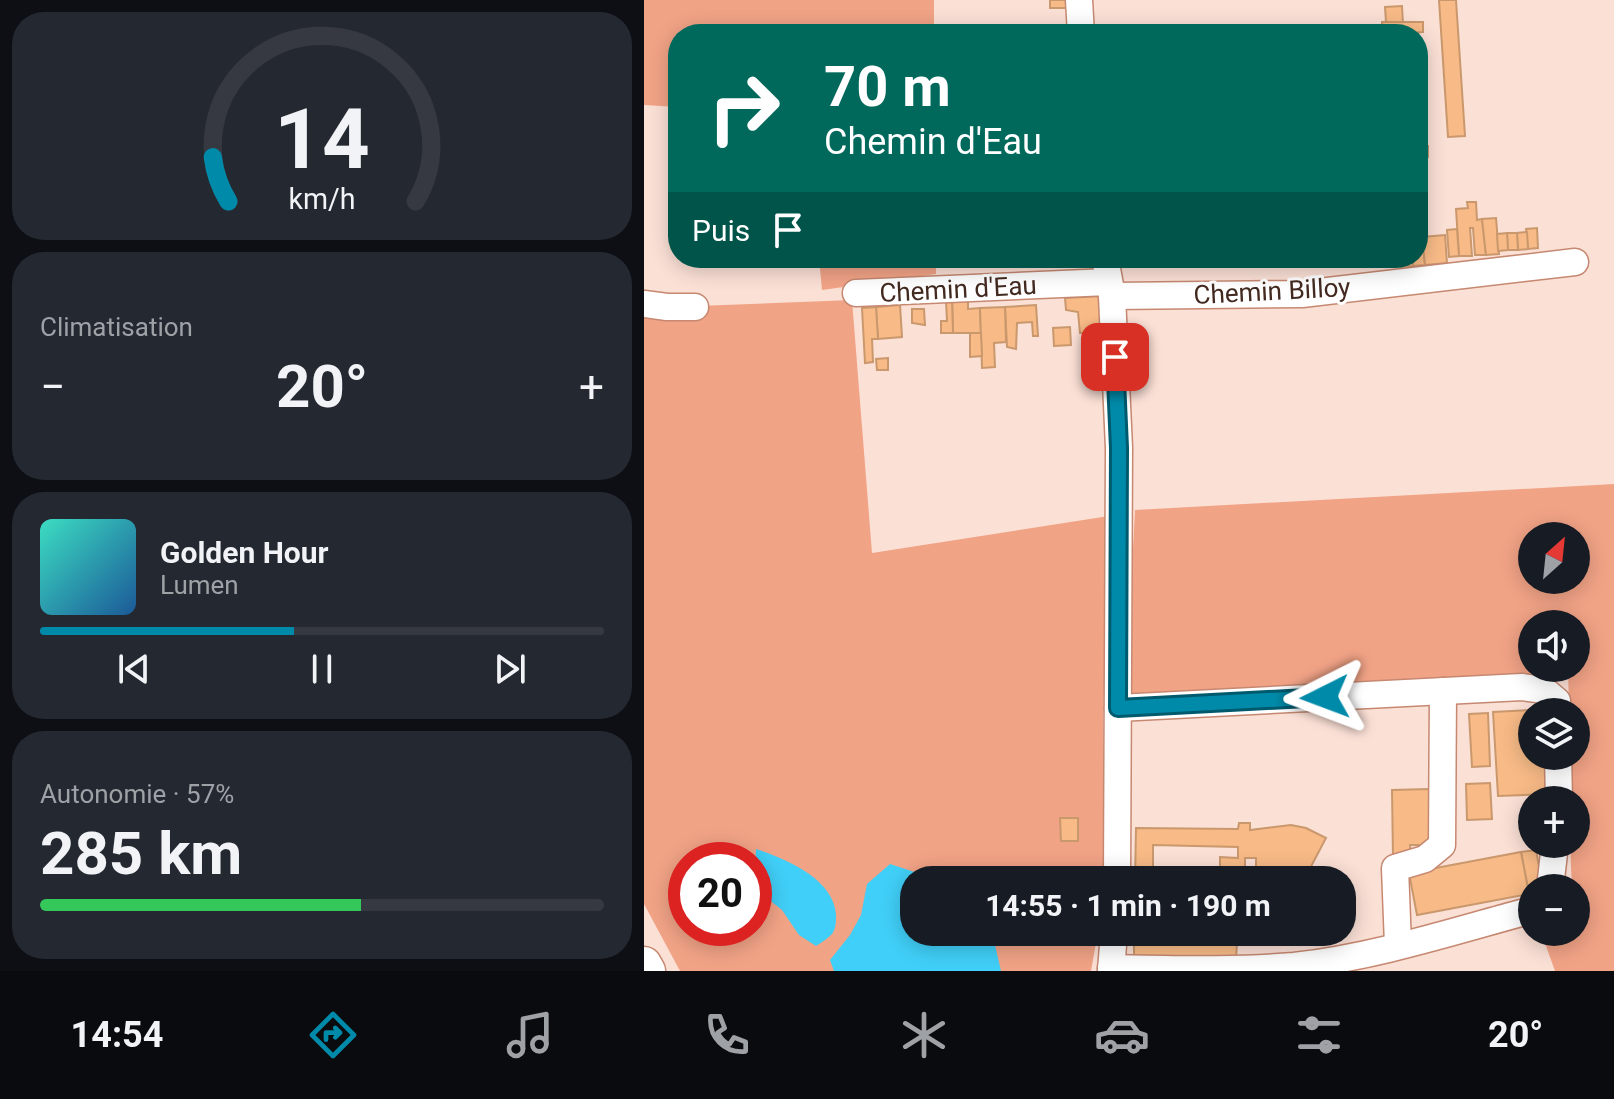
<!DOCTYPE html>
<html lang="fr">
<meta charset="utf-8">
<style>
:root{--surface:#171b24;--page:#242831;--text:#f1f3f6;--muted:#9ea1a6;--line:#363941;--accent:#008aa9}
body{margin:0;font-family:Roboto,sans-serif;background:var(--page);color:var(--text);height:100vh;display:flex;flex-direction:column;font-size:30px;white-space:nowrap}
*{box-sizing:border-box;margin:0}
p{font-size:26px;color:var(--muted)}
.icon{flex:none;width:44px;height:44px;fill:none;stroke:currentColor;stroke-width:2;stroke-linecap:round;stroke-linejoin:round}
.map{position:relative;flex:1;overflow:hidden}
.panel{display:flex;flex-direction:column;gap:12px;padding:12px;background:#0d0f14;width:644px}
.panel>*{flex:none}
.top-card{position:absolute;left:24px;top:24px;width:760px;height:244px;border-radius:32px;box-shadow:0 4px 20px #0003;background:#00695c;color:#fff;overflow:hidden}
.needle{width:52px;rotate:27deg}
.fabs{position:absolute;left:874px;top:522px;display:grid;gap:16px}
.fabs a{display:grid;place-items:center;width:72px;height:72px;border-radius:50%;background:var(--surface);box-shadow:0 4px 20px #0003;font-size:40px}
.speed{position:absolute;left:24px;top:842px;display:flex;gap:16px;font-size:40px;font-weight:700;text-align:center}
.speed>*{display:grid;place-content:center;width:104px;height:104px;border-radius:50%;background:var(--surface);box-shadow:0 4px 20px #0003;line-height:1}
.speed .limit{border:12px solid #d22;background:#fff;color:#111}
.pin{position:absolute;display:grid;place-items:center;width:68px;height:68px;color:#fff;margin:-34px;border-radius:16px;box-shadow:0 4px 12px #0006}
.me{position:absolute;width:88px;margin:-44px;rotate:267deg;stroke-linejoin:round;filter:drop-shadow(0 0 6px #0008)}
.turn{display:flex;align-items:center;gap:28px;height:168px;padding:0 24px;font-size:36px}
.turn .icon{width:104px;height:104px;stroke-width:2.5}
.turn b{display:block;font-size:56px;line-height:68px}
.then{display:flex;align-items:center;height:76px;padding:0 24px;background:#0003;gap:16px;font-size:30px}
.big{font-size:60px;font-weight:700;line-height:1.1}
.panel .card{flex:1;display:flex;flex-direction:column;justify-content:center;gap:12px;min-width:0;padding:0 28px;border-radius:32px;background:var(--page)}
.panel .dial{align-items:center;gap:0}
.dial svg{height:208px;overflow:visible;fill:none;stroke:var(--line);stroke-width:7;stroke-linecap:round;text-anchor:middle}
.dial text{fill:var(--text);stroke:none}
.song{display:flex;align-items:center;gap:24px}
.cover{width:96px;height:96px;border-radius:12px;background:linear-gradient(135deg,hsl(170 70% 55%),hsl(210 70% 35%))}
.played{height:8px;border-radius:4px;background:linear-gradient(90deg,var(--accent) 45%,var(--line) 45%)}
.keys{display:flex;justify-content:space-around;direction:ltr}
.heat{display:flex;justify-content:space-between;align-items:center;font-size:44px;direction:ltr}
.charge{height:12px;border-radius:6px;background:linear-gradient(90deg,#34c759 57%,var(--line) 0)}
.trip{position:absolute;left:256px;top:866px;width:456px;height:80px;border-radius:32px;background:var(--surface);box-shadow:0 4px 20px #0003;font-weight:700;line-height:80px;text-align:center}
.menu{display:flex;height:128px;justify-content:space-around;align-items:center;background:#090b0e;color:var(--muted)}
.menu .icon{width:56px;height:56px}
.menu .on{color:var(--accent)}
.menu b{font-size:36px;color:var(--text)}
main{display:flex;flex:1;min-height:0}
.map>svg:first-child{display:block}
</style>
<main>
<section class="panel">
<div class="card dial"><svg viewBox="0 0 100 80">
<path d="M14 69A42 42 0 1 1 86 69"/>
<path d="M14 69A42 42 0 0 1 8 52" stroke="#008aa9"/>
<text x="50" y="56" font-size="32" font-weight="700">14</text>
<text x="50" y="72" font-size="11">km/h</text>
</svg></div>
<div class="card"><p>Climatisation</p>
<div class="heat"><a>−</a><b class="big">20°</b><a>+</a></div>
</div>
<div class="card">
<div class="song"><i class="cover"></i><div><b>Golden Hour</b><p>Lumen</p></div></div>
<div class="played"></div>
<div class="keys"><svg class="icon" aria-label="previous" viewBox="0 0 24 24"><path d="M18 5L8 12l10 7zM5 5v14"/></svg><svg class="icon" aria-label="pause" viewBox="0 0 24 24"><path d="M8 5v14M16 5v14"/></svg><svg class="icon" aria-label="next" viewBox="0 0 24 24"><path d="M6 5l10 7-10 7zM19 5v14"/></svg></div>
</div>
<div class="card"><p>Autonomie · 57%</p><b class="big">285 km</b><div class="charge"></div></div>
</section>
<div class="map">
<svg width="970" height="971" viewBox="0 0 970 971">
<rect width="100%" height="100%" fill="#fbe0d6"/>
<g fill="#f1a386" fill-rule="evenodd">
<path d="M0,0H290V34H34V107L0,105Z"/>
<path d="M175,258H292V274L178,290Z"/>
<path d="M208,300L228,553L465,516L459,720L462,880H270V932H454L447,971H36L0,904V308ZM42,860H110V928H42Z"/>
<path d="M970,484V971H911L897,932H932V888H928L926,844H932V800H925V756H932V712H925L924,668H932V624H888V668H911L891,676L493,698L482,688L491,510ZM888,536H932V580H888Z"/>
</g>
<g fill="#40cff8">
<path d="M112,849C142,859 190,879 192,915C192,921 192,929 188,934C184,938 177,943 172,946L155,935L138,910L110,888Z"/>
<path d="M246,864L295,880H270V932H348L357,971H190L186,960L206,935L217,915L223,884Z"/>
</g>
<g fill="#f8bb87" stroke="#ca986d" stroke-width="2">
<rect x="406" y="0" width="18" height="8"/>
<path d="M795,0H812L821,136L804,137Z"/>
<path d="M758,6L759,24L742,22L741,7Z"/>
<path d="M738,22H779V32L742,34V29H738Z"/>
<path d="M774,146H784V157L774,158Z"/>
<path d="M775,199H781L782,220L777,221L781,265L769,266L768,258H774Z"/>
<path d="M823,202H832L833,220L838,219L842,255H831L829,228H826L828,256H815L812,209L824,208Z"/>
<path d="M852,218L855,254L842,255L838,219Z"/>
<path d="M893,228L894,248L884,249L882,229Z"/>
<path d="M813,229L815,256L805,257L803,230Z"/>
<path d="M883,232L884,249L874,250L873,233Z"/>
<path d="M863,233H873L874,250H864Z"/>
<path d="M863,233L864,250L854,251L853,234Z"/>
<path d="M801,235L803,263L781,265L778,237Z"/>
<path d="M755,258H768L769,266L756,267Z"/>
<path d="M458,296L462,349L450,351L449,333H436L434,312L422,310L421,298Z"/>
<path d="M324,298V309L336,308L337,333H309L308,299Z"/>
<path d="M308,300L309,333H297V321H303L302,301Z"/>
<path d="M256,305L258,337L234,339L232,307Z"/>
<path d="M392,305L394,336H389L388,322L373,323L372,349L363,347L361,307Z"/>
<path d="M232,307L234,339H228L229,362L221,363L218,308Z"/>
<path d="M361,307L362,342L350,343L351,367L338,368L336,308Z"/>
<path d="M268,309H280L281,325L268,323Z"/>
<path d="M426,327L427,345L410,346L409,328Z"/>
<path d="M326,333H337L338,356L326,357Z"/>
<path d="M244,358V370H233L232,359Z"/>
<path d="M904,709V712H888V756H906L908,794L854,796L849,712Z"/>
<path d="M844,713L846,766L828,767L825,714Z"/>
<path d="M846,783L848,819L823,820L822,784Z"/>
<path d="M785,789L786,845H766L767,857H749L748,790Z"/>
<path d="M416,818H434V841H417Z"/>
<path d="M595,823H606V830L647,825L662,828L682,838L661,878L645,870L612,869V858H601V880H576V857L594,858V847L509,845V880H491L492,828L594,829Z"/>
<path d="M892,850L899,888H888V894H885L877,852Z"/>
<path d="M877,852L885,894L773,915L765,873Z"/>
<path d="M490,932H507V941L593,942L592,960L490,958Z"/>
</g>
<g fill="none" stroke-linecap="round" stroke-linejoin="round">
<defs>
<g id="minor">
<path d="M435,0L437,34"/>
<path d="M461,258L468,296L475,448L473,880"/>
<path d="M212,293L464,282"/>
<path d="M468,296L658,294L931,262"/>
<path d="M0,304L23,307H51"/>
<path d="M474,708L878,687L900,690L913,701V712"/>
<path d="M914,756L915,800"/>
<path d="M906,888L911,844"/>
<path d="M754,945L751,868L781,859L798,845L799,691"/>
<path d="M467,968C528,969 590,971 650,966C731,957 810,931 888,910"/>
<path d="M467,971L470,932"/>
</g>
<path id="major" d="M0,964L4,971"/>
</defs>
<use href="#minor" stroke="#c68871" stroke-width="29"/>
<use href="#major" stroke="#c68871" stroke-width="37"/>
<use href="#minor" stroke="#fff" stroke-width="26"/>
<use href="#major" stroke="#fff" stroke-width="34"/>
</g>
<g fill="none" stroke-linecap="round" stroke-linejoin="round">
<defs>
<path id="route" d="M471,357L475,448L474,708L681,697"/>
</defs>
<use href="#route" stroke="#005a6e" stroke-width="20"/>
<use href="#route" stroke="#008aa9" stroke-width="14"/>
</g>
<g text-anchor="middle" stroke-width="6" stroke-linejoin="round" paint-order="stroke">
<g font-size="26" fill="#432a20" stroke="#fff">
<text transform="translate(314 289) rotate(-3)" y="9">Chemin d'Eau</text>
<text transform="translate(628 291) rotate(-3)" y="9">Chemin Billoy</text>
</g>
</g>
</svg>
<div class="fabs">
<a><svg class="needle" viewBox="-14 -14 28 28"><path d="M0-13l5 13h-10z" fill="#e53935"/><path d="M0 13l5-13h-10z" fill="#9ea1a6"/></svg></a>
<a><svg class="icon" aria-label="sound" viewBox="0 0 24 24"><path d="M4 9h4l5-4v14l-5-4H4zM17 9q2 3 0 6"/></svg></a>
<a><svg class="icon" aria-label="layers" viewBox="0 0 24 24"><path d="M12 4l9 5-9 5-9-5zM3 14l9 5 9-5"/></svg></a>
<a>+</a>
<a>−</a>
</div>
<div class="speed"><div class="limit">20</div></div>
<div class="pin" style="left:471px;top:357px;background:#d93025"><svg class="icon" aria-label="arrive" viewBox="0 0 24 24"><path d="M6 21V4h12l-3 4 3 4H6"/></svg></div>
<svg class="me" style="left:681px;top:697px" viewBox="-20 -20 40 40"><path d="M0-17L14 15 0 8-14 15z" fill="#008aa9" stroke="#fff" stroke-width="4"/></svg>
<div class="trip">14:55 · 1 min · 190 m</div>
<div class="top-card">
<div class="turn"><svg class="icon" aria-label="right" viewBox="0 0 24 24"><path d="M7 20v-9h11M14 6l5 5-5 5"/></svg><div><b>70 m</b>Chemin d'Eau</div></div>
<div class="then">Puis<svg class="icon" aria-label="arrive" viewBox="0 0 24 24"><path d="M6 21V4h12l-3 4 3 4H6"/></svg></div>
</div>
</div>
</main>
<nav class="menu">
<b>14:54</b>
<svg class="icon on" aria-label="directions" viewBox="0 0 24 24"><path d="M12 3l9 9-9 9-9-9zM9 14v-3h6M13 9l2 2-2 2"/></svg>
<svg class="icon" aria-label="music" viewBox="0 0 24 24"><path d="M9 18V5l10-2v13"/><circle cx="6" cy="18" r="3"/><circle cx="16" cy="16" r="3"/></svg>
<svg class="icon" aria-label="phone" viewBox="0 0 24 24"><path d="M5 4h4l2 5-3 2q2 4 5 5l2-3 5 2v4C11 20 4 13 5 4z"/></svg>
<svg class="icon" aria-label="climate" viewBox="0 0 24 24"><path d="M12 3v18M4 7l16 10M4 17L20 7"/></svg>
<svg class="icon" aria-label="car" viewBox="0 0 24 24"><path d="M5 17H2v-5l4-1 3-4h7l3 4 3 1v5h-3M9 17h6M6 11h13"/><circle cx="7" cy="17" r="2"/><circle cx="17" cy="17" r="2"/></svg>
<svg class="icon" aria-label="filters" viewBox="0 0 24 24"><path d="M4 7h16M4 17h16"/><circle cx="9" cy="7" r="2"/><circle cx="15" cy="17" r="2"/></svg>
<b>20°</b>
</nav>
